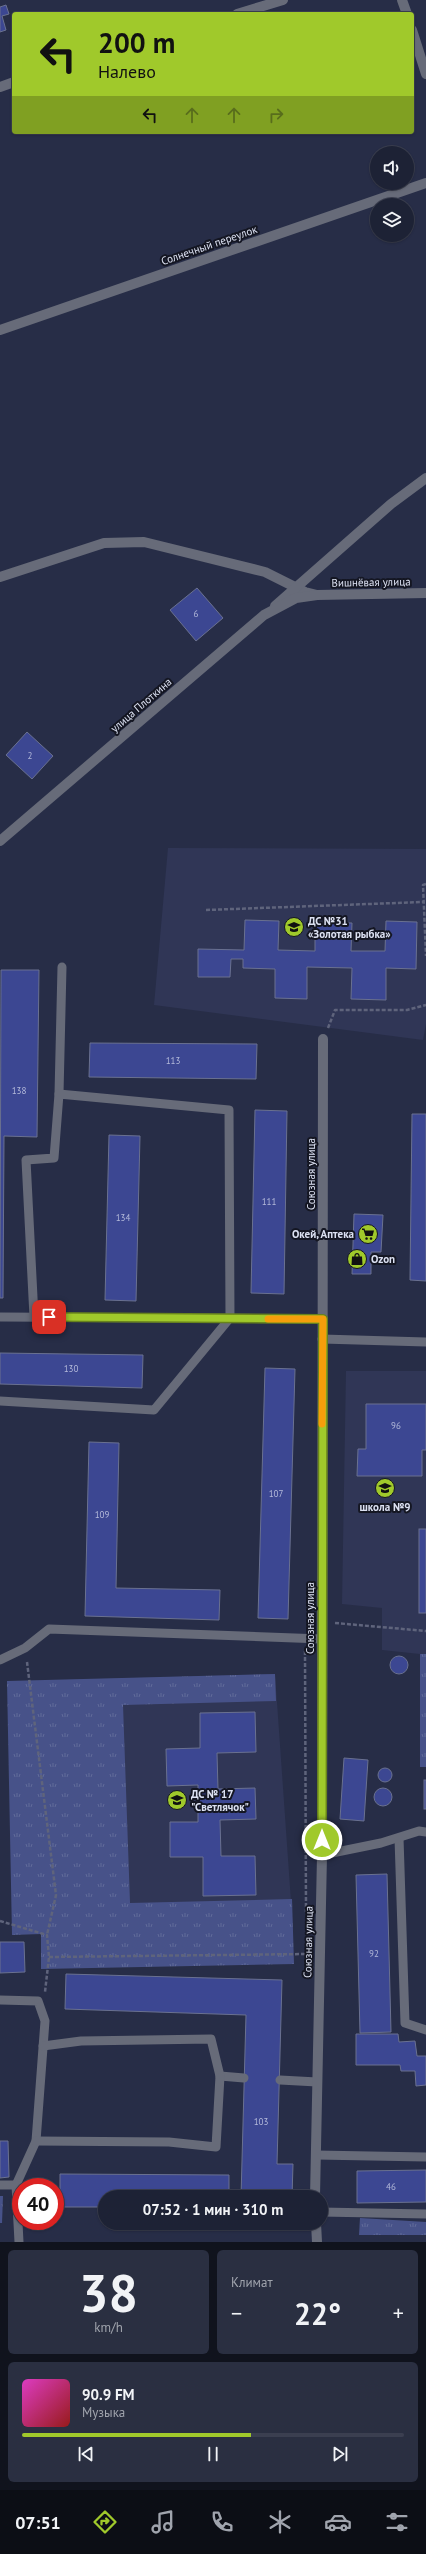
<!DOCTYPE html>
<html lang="ru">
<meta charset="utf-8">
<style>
:root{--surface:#1d2235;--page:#2a2f41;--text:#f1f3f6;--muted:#a0a4ad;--line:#3b3f50;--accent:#a0c92b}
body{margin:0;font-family:"PT Sans",sans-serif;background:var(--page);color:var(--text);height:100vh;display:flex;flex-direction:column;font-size:15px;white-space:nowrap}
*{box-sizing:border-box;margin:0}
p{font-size:13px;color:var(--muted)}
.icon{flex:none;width:22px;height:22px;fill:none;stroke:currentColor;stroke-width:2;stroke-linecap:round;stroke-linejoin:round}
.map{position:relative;height:2242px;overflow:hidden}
.details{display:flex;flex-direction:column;gap:8px;padding:8px;background:#10131d;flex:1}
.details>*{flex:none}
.top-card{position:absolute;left:12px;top:12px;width:402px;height:122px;border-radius:4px;box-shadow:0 1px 3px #0004,0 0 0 1px var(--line);background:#a0c92b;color:#111;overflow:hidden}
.tools{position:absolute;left:370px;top:146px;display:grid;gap:8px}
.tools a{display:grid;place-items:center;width:44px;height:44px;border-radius:50%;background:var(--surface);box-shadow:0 1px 3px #0004,0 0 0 1px var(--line);font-size:20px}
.speed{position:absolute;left:12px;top:2178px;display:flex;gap:8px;font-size:20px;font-weight:700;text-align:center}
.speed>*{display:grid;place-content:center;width:52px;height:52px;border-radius:50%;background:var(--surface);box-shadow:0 1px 3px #0004,0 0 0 1px var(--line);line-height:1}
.speed .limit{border:6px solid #d22;background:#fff;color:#111}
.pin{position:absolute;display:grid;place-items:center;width:34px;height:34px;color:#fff;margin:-17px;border-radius:8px;box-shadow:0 2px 6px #0006}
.me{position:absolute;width:44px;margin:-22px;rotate:0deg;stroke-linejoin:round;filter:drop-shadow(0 0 3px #0008)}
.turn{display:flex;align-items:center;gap:14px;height:84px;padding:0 20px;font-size:18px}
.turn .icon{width:52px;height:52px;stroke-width:2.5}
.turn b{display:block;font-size:28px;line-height:34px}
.lanes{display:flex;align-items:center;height:38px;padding:0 20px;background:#0003;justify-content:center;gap:20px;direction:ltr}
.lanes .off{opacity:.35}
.big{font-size:30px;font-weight:700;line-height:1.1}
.details .tile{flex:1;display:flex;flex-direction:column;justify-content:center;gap:6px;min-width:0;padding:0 14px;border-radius:6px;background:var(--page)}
.details .dial{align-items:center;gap:0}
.dial b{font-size:52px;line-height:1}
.song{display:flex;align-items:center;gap:12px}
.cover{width:48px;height:48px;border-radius:6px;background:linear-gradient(135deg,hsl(310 70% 55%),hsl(0 70% 35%))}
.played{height:4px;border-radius:2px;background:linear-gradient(90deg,var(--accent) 60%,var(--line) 60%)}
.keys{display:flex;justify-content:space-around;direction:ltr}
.heat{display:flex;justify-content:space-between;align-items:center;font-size:22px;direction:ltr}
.details .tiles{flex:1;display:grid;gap:8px;grid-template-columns:1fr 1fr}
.tile:last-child{grid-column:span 2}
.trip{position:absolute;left:98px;top:2190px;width:230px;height:40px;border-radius:20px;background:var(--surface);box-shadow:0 1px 3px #0004,0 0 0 1px var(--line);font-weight:700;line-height:40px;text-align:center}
.menu{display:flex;height:64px;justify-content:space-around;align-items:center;background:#0c0e15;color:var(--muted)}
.menu .icon{width:28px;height:28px}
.menu .active{color:var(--accent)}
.menu b{font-size:18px;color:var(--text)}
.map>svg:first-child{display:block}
</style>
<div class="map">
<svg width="426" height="2242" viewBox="0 0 426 2242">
<defs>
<pattern id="grass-tufts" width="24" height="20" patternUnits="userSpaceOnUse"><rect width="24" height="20" fill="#475289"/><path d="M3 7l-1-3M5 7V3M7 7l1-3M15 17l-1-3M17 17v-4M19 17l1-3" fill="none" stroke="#616b9a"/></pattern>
</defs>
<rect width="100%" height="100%" fill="#272d47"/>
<g fill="#303656">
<path d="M168,848L426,849V1024L423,1040L154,1005Z"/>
<path d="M346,1371H426V1767H420V1654L382,1650V1608L342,1604Z"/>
<path d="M275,1674L293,1930L78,1932L62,1680Z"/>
</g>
<g fill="url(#grass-tufts)">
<rect x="420" y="1654" width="6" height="113"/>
<path d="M275,1674L276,1701L123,1705L130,1903L292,1899L294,1964L41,1969V1934L12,1935L7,1681Z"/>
<path d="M0,2196H3L2,2223H0Z"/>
<path d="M360,2218L426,2222V2235H359Z"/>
</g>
<g fill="#3c4792" stroke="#6a7190">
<path d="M6,5L9,14L2,16L6,30L0,32V7Z"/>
<path d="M197,588L223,618L196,641L170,610Z"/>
<path d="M27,732L53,756L32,779L6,755Z"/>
<path d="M245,920L279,921L278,950L315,951V922L352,923L351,951H385L386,921L417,922L416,969L386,968V1000L351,999L352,968L307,967V999L275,998V969L243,968V959H231L230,977H198V949L244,950Z"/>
<path d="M1,970H39L37,1137L4,1136L3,1298H0Z"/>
<path d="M90,1043L257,1044L256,1079L89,1077Z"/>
<path d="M255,1110L287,1111L284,1294L251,1293Z"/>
<path d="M412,1114H426V1281L410,1280Z"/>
<path d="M109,1135L140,1136L136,1301L105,1300Z"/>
<path d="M354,1214L383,1215L381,1252H371V1274H352Z"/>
<path d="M0,1353L143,1355L142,1388L0,1384Z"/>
<path d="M265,1368L295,1369L288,1619L258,1618Z"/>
<path d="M366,1404H426V1450H422V1476H357L358,1449H366Z"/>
<path d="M89,1442L119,1443L116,1588L220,1590L219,1620L85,1616Z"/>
<rect x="419" y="1529" width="7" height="84"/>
<circle cx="399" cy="1665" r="9"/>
<path d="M255,1712L256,1752L217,1753L218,1789L255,1788L256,1819L220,1820L221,1856H255L256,1895L203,1896V1857H170V1822H198V1785L167,1786L166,1749L200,1748V1713Z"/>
<path d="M344,1758L368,1760L364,1821L340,1819Z"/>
<circle cx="385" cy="1775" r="7"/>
<rect x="424" y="1780" width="2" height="29"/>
<circle cx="383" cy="1797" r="9"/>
<path d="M387,1874L391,2032L360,2033L356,1875Z"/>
<path d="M0,1942H24L25,1972L0,1973Z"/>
<path d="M66,1974L282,1980L277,2164H293L292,2197H241L246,2015L65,2009Z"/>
<path d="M356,2034H398L399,2042L415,2041L417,2056H426V2085L416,2086L415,2071H401L400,2065H356Z"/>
<path d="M0,2141H8L9,2177L0,2178Z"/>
<path d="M426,2170V2202L357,2203V2171Z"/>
<path d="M60,2174L229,2175V2197H105V2207H60Z"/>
</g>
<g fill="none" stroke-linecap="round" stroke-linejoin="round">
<g stroke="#5f647c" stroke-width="2.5" stroke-dasharray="4 2" stroke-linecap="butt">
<path d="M426,884L423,885L426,956"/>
<path d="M206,910L423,902"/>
<path d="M328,1028L335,1010H407L426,1005"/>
<path d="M335,1623L426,1631"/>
<path d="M305,1651L306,1912"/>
<path d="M27,1662L56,1895L47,1935"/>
<path d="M0,1921L47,1935L49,1957L45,1992"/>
<path d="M49,1957L307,1954"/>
</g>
<g stroke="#676b79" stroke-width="9">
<path d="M59,1094L62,967"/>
<path d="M0,1317L323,1319"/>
<path d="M322,1339L426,1342"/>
<path d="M0,1401L154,1410L230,1318L229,1110L59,1094L54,1158L26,1160L34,1317"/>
<path d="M0,1660L25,1648L49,1629L322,1639"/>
<path d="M399,1838L405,2023L426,2030"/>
<path d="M322,1855L381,1843L419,1831L426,1832"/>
<path d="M0,2000L38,2001L45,2021L36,2141L16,2185"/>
<path d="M220,2076L244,2078"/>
<path d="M280,2080L317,2082"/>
<path d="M36,2141L169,2142L216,2147L220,2076L211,2039L81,2041L43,2046"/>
<path d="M316,2155L426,2157"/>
<path d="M0,2185H16L19,2242"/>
<path d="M321,2212L426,2214"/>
</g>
<g stroke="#676b79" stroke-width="10">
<path d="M402,0L407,14"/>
<path d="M237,14L283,0"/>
<path d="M412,30L426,74"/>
<path d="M0,87L14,82"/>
<path d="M0,330L426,183"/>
<path d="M0,577L104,543L144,542L265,572L305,592L317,595"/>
<path d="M275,606L391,504L426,478"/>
</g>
<g stroke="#676b79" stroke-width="10">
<path d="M0,841L264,615L296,598L317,595L426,593"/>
<path d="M315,2197L322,1855L323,1039"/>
<path d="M316,2223L317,2242"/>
</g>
</g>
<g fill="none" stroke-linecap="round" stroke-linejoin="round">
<defs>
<path id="route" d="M49,1317L323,1319L322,1840"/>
</defs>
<use href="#route" stroke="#68831c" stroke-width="10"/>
<use href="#route" stroke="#a0c92b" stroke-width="7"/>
<path stroke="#f59e0b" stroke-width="7" d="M268,1319H323L322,1424"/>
</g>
<defs>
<symbol id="school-disc" viewBox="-11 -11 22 22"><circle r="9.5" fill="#a0c92b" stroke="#141622"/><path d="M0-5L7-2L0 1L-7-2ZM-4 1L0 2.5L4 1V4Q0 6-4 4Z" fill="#111"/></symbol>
<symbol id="supermarket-disc" viewBox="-11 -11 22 22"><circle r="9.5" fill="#a0c92b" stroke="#141622"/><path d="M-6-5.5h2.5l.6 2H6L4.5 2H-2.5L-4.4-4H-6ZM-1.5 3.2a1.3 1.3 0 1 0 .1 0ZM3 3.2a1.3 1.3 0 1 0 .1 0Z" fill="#111"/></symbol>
<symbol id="shop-disc" viewBox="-11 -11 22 22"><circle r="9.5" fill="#a0c92b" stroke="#141622"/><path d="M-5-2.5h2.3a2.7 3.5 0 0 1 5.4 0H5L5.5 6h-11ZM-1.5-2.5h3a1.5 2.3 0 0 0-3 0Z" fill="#111"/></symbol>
</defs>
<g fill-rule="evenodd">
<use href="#school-disc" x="283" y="916" width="22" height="22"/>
<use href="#supermarket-disc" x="357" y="1223" width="22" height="22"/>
<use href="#shop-disc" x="346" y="1248" width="22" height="22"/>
<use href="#school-disc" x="374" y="1477" width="22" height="22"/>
<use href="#school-disc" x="166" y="1789" width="22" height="22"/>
</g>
<g text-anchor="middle" stroke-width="4" stroke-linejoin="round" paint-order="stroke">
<g font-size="9" fill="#b4bada">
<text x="196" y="617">6</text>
<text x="30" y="759">2</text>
<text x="173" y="1064">113</text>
<text x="19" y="1094">138</text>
<text x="269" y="1205">111</text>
<text x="123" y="1221">134</text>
<text x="71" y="1372">130</text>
<text x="396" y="1429">96</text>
<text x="276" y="1497">107</text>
<text x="102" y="1518">109</text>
<text x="374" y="1957">92</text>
<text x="261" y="2125">103</text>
<text x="391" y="2190">46</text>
</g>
<g font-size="11" fill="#dce1f2" stroke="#141622">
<text transform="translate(209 245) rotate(-19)" y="4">Солнечный переулок</text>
<text transform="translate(371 582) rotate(-1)" y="4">Вишнёвая улица</text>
<text transform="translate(141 705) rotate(-41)" y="4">улица Плоткина</text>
<text transform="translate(311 1174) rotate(-90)" y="4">Союзная улица</text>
<text transform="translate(310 1618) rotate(-90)" y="4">Союзная улица</text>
<text transform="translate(308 1942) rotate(-89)" y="4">Союзная улица</text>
</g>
<g font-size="11" font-weight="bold" fill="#dce1f2" stroke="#141622" text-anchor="start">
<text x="308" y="925">ДС №31<tspan x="308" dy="13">«Золотая рыбка»</tspan></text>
<text x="354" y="1238" text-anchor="end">Окей, Аптека</text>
<text x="371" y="1263">Ozon</text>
<text x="385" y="1511" text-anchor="middle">школа №9</text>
<text x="191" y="1798">ДС № 17<tspan x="191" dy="13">"Светлячок"</tspan></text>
</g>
</g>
</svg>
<div class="tools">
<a><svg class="icon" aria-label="sound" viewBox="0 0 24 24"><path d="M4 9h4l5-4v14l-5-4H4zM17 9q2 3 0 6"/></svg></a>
<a><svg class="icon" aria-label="layers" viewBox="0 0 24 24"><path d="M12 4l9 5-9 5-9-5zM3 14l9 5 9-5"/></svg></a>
</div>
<div class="speed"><div class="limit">40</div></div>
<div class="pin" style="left:49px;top:1317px;background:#d93025"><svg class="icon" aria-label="arrive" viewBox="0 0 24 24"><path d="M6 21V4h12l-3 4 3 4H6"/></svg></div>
<svg class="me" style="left:322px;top:1840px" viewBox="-20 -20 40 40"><circle r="17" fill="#a0c92b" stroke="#fff" stroke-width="3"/><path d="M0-11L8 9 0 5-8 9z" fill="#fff"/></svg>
<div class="trip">07:52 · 1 мин · 310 m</div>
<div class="top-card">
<div class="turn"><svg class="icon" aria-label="left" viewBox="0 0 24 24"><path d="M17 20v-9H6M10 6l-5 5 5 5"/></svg><div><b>200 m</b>Налево</div></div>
<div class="lanes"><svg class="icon" aria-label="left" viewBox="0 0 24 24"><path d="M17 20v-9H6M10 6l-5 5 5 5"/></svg><svg class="icon off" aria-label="ahead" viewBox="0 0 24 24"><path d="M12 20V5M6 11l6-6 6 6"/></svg><svg class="icon off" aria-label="ahead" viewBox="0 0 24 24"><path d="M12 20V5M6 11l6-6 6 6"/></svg><svg class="icon off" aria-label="right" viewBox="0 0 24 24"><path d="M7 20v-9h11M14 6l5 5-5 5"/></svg></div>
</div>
</div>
<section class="details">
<div class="tiles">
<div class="tile dial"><b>38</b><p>km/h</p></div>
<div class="tile"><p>Климат</p>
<div class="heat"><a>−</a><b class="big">22°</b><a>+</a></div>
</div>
<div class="tile">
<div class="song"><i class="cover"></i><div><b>90.9 FM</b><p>Музыка</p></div></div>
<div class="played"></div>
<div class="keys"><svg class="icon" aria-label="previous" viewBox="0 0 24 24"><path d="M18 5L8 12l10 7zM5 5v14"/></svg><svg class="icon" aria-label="pause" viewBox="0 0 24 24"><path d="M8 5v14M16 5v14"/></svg><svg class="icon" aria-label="next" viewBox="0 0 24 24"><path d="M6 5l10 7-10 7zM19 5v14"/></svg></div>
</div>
</div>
</section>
<nav class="menu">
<b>07:51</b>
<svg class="icon active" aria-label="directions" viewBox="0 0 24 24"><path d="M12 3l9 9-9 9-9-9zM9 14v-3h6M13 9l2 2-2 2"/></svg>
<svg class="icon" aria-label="music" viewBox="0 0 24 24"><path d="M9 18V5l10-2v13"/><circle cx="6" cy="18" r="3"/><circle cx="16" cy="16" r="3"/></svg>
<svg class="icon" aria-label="phone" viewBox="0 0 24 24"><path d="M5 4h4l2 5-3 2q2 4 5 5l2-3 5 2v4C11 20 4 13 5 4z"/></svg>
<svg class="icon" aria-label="climate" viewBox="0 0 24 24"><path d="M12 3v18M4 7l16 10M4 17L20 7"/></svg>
<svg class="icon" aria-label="car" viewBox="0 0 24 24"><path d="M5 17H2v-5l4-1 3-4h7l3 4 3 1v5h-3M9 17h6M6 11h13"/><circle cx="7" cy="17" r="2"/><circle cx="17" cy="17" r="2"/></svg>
<svg class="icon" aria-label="filters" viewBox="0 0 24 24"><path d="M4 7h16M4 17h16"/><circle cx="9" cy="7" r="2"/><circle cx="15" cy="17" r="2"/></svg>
</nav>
